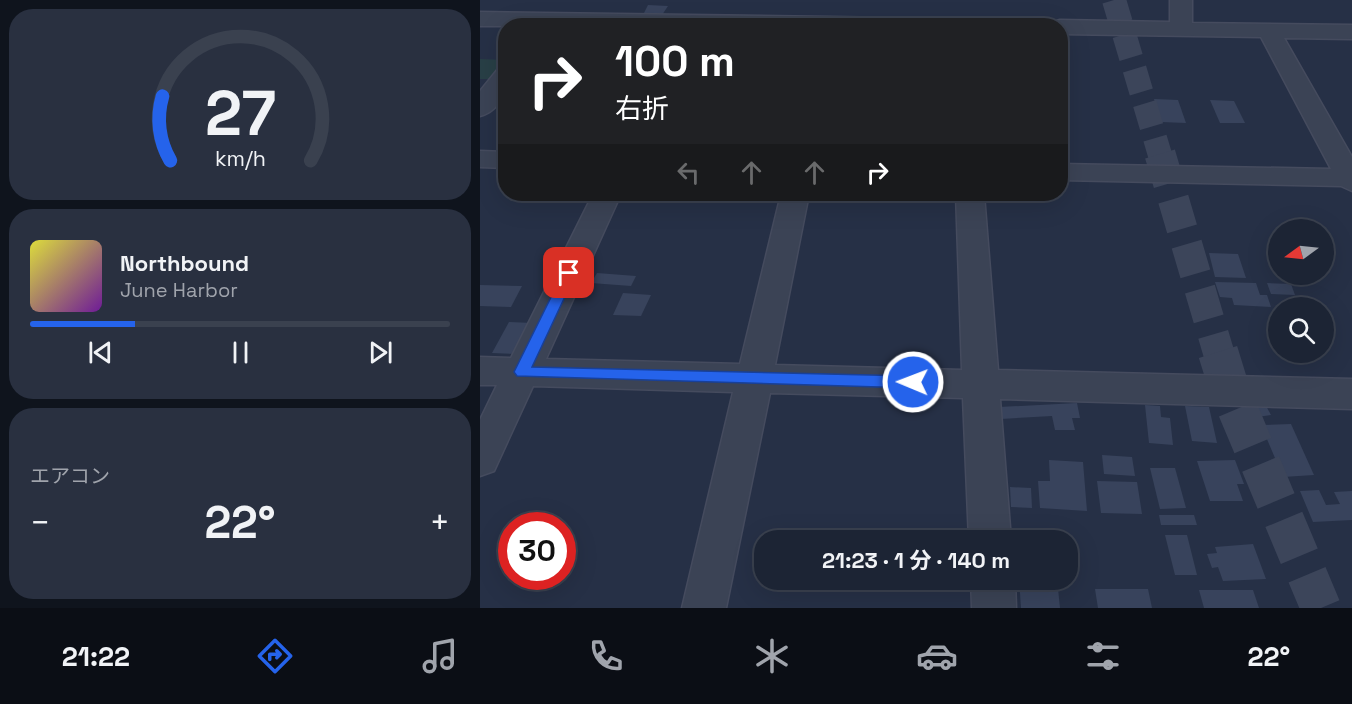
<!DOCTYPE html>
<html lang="ja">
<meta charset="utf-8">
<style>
:root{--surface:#1c2434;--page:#293040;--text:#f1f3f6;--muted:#a0a4ac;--line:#3a414f;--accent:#2563eb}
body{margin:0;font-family:"Space Grotesk","Noto Sans JP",sans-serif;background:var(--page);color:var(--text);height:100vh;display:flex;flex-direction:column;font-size:22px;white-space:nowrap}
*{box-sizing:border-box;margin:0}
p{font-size:20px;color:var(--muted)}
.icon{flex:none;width:33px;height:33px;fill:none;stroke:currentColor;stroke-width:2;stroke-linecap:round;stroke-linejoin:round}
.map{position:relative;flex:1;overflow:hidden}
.panel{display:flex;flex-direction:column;gap:9px;padding:9px;background:#0f141d;width:480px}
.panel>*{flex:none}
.top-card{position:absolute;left:18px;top:18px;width:570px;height:183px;border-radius:24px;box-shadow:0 6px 24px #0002,0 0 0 2px var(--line);background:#202124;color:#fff;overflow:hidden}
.needle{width:39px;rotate:255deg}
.controls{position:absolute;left:788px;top:219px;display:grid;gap:12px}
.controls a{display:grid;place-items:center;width:66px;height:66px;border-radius:50%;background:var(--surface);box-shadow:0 6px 24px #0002,0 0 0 2px var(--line);font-size:30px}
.speed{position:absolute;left:18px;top:512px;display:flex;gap:12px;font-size:30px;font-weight:700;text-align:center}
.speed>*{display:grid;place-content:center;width:78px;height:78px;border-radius:50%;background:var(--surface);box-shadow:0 6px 24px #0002,0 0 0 2px var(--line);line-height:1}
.speed .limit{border:9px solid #d22;background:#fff;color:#111}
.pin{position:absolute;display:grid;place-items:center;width:51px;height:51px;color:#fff;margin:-26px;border-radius:12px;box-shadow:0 3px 9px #0006}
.me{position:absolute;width:66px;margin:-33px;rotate:271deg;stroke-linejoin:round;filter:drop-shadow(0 0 4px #0008)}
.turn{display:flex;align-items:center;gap:21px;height:126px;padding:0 18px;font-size:27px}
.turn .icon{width:78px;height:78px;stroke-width:2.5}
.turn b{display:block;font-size:42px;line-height:51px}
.lanes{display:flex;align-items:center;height:57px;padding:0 18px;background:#0003;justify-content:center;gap:30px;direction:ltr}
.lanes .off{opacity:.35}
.big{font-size:45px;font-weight:700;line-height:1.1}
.panel .tile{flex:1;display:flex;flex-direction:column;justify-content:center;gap:9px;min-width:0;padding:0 21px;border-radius:24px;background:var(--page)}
.panel .dial{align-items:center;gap:0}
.dial svg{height:156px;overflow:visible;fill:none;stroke:var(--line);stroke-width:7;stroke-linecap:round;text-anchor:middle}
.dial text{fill:var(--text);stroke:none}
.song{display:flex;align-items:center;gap:18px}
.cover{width:72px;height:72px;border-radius:9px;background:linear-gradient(135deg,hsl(60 70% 55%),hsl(280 70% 35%))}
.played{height:6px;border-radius:3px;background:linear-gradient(90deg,var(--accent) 25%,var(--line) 25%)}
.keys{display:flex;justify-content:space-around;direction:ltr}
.heat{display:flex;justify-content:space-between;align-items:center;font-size:33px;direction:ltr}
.trip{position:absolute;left:274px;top:530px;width:324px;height:60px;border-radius:24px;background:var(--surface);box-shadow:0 6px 24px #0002,0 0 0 2px var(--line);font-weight:700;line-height:60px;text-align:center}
.tabs{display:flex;height:96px;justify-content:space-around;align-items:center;background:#0b0e15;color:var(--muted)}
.tabs .icon{width:42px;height:42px}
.tabs .on{color:var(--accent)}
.tabs b{font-size:27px;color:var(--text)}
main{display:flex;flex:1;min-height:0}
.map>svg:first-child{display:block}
</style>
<main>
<section class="panel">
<div class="tile dial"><svg viewBox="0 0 100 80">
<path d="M14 69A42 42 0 1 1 86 69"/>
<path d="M14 69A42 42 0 0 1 10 36" stroke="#2563eb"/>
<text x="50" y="56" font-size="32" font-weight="700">27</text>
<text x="50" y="72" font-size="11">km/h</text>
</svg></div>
<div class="tile">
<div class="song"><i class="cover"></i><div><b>Northbound</b><p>June Harbor</p></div></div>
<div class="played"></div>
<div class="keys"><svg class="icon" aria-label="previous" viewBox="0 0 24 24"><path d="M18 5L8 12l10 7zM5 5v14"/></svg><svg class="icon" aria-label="pause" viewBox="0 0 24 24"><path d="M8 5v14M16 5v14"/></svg><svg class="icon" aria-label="next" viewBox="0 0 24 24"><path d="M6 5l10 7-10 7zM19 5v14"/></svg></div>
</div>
<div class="tile"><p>エアコン</p>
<div class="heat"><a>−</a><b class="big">22°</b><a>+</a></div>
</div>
</section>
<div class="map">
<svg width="872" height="608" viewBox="0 0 872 608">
<rect width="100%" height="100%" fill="#263046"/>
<path fill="#283f46" d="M0,59L25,60V63L12,79H0Z"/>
<g fill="#38435c">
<path d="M168,5L188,6L182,15H163Z"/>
<path d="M674,99L698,100L706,123L681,122Z"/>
<path d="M730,100L754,101L765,123H740Z"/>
<path d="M729,253L758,254L766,278L735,277Z"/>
<path d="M117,273L156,276L151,286L111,283Z"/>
<path d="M735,282L776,283L780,295H787L791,307L754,305L752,298L740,297Z"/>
<path d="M787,283L811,284L815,295L791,294Z"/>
<path d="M0,285L42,286L31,307L0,306Z"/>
<path d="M143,293L171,295L161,316L133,315Z"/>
<path d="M29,322L53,323L37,354L12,353Z"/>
<path d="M597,403L600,418H592L595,430H575L572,416L521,419L519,407Z"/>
<path d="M785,404L791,415L777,417L771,406Z"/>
<path d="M665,405L680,406L681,417L690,418L693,445L669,443Z"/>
<path d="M705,406L729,407L737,443L712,441Z"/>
<path d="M811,424L834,475L803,477L781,425Z"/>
<path d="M622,455L652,457L655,476L624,474Z"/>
<path d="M569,460L603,462L607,511L560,508L558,481H570Z"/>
<path d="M755,460L764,484H757L763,501H730L717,461Z"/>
<path d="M670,468H695L706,508L680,509Z"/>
<path d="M617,481L657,482L662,514L621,513Z"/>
<path d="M530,487L551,488L552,508L531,507Z"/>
<path d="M839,490L846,505L860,504L854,492L872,491V520L833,522L820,491Z"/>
<path d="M679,515H714L717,525H681Z"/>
<path d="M685,535H707L717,575H695Z"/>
<path d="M773,544L786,579L743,581L738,567L732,568L727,554L737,553L735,547Z"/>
<path d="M539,579H577L580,608H541Z"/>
<path d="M615,589H668L672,608H618Z"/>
<path d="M719,590H773L779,608H724Z"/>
</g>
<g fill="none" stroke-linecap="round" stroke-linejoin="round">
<path stroke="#3c455a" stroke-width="24" stroke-dasharray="24 12" stroke-linecap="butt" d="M634,0L680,155"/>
<path stroke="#3c455a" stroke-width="31" stroke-dasharray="31 16" stroke-linecap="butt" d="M680,154L739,354"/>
<path stroke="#3c455a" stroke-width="40" stroke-dasharray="40 20" stroke-linecap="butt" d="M738,352L750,391L841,608"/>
<defs>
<g id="minor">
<path d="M690,0H712V23L872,25V39L804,38L872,157V191L861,186L580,180V164L851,169L781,37L580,34V26H570L572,22L580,20L690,22Z"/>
<path d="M0,12L483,19L491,21L494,26H0Z"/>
<path d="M26,67C26,87 23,110 0,116V91L18,69Z"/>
<path d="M0,151L26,152V168L0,167Z"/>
<path d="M113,194H141L66,359L260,364L301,194H329L295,365L482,370L476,194H504L518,370L872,379V409L520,399L531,540H489L483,398L290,393L246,608H202L253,392L53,386L14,471L0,476V420L17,385H0V357L31,358Z"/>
<path d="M491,579H535L536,608H492Z"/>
</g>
</defs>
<use href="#minor" stroke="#454b5e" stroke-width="3"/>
<use href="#minor" fill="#3b4355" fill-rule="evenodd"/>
</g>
<path fill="#2563eb" stroke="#184099" stroke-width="1.5" d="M89,268L96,273L52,367L433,376L438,378L440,382L438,386L433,388L37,376L34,372L83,273Z"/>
</svg>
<div class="controls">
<a><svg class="needle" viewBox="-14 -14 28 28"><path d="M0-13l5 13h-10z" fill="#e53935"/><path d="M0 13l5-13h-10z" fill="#a0a4ac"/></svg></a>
<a><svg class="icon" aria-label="search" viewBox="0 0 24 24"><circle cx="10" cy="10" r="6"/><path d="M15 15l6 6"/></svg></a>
</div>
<div class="speed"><div class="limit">30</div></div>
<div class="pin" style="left:89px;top:273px;background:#d93025"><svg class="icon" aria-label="arrive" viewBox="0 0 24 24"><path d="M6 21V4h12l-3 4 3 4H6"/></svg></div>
<svg class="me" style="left:433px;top:382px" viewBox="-20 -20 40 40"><circle r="17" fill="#2563eb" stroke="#fff" stroke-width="3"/><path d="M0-11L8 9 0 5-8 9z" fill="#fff"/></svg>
<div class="trip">21:23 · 1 分 · 140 m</div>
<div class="top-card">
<div class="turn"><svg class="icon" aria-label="right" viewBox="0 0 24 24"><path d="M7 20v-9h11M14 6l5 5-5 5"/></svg><div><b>100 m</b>右折</div></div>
<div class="lanes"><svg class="icon off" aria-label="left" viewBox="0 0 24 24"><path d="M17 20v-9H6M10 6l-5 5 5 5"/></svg><svg class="icon off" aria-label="ahead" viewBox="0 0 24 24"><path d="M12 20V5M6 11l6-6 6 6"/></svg><svg class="icon off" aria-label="ahead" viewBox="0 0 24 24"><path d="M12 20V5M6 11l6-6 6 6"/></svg><svg class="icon" aria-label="right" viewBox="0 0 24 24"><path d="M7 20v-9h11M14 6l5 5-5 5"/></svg></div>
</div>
</div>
</main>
<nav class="tabs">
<b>21:22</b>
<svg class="icon on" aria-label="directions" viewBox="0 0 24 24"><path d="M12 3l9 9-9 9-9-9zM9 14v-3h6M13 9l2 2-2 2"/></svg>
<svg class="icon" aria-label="music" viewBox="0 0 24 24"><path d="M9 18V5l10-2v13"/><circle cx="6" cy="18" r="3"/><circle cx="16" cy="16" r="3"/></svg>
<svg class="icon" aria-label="phone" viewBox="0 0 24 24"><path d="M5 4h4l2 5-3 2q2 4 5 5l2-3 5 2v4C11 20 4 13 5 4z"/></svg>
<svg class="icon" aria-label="climate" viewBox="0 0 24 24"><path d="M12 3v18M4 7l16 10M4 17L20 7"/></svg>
<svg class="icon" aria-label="car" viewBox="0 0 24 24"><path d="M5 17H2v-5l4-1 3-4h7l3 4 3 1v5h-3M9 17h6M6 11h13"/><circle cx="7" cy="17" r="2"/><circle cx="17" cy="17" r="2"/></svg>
<svg class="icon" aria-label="filters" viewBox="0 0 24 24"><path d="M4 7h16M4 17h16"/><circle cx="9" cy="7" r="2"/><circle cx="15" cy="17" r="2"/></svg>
<b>22°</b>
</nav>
